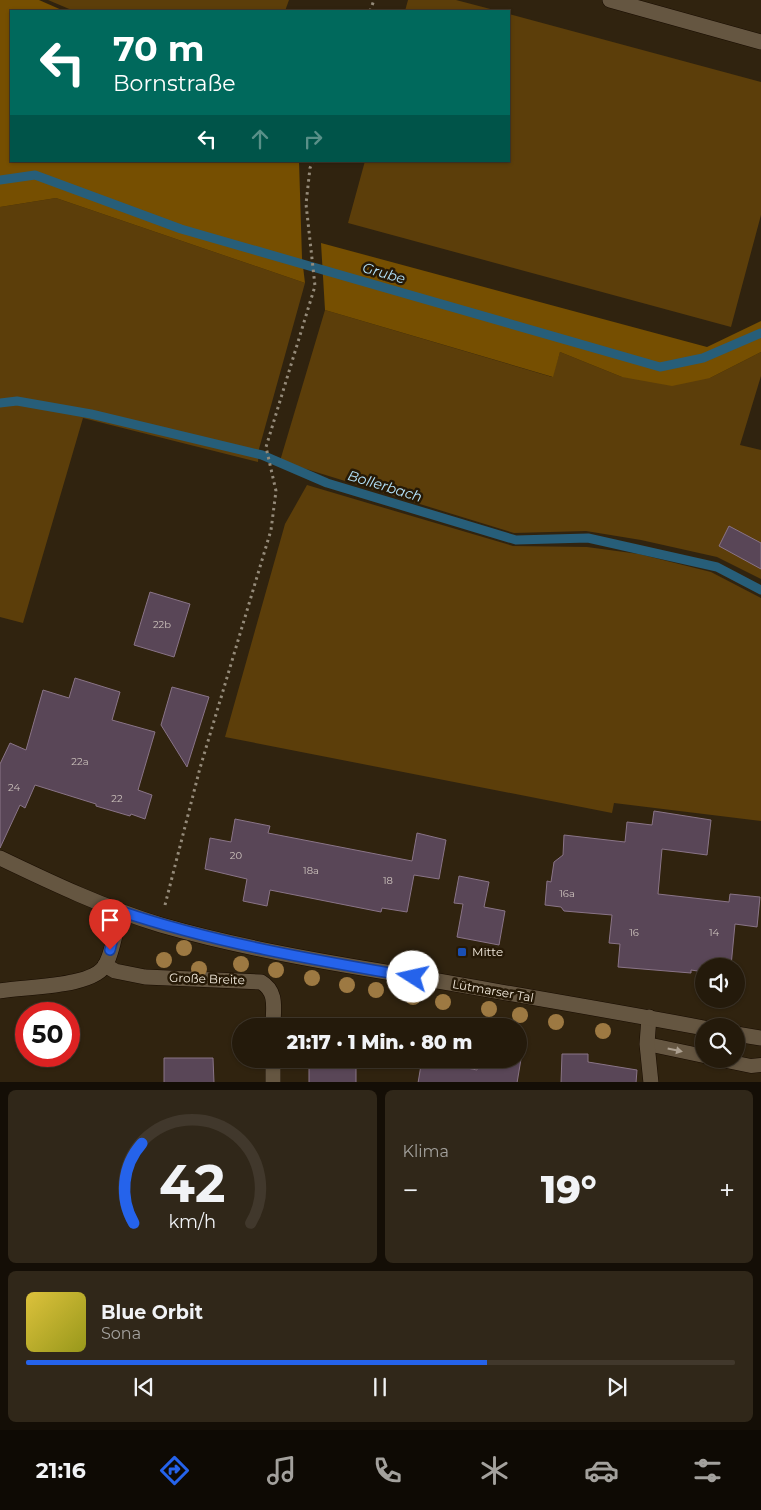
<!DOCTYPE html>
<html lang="de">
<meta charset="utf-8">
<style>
:root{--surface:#241a0b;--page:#302719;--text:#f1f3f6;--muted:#a3a19d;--line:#41382c;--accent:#2563eb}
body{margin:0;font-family:Montserrat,sans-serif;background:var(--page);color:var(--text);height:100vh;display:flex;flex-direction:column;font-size:19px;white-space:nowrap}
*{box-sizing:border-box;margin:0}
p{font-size:16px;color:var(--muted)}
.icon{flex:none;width:28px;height:28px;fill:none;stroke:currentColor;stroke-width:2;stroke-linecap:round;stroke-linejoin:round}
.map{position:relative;height:1082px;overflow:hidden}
.sheet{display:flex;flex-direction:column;gap:8px;padding:8px;background:#140e06;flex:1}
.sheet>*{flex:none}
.banner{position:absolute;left:10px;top:10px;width:500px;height:152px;border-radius:0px;box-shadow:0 1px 4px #0004,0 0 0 1px var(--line);background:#00695c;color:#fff;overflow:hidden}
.fabs{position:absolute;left:695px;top:958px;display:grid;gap:10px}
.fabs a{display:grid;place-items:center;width:50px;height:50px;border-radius:50%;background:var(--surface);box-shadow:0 1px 4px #0004,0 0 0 1px var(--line);font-size:25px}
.speed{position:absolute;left:15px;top:1002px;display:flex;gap:10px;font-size:25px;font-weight:700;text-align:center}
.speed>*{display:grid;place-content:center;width:65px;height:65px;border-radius:50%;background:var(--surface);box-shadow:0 1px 4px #0004,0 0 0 1px var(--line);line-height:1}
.speed .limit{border:8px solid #d22;background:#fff;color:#111}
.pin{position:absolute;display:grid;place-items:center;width:42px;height:42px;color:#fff;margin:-51px -21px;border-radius:50% 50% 50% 0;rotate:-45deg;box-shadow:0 0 5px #0007}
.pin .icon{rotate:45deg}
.me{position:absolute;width:55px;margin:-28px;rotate:280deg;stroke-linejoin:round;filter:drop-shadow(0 0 4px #0008)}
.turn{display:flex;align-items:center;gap:18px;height:105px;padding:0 20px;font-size:22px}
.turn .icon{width:65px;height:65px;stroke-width:2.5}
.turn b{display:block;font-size:35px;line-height:42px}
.lanes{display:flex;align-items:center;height:48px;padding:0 20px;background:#0003;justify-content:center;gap:25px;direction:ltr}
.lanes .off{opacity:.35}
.big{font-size:38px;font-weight:800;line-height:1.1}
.sheet .card{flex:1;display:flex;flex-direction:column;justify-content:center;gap:8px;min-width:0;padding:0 18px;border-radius:8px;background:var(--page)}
.sheet .dial{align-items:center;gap:0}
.dial svg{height:130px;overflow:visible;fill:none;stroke:var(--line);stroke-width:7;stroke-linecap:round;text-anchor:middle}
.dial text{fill:var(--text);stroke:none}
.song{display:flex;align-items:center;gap:15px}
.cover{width:60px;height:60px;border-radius:8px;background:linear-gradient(135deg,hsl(50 70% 55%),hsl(60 70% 35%))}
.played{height:5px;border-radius:2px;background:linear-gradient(90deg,var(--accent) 65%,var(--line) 65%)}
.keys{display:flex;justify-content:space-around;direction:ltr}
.heat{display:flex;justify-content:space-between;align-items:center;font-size:28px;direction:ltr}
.sheet .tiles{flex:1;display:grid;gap:8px;grid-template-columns:1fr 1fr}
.card:last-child{grid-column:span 2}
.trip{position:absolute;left:232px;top:1018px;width:295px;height:50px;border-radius:25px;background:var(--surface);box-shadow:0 1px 4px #0004,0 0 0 1px var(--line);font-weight:800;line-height:50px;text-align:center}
.tab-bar{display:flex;height:80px;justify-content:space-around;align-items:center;background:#0e0a04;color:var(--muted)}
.tab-bar .icon{width:35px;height:35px}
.tab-bar .current{color:var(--accent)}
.tab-bar b{font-size:22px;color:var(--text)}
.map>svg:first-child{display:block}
</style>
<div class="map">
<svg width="761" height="1083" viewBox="0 0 761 1083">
<rect width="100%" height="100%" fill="#30230f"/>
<g fill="#5c3e0a">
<path d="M48,0H289L285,11H74Z"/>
<path d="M408,0H456L498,11H405Z"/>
<path d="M509,14L761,82V215L731,327L348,223L365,161H509Z"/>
<path d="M56,198L305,283L259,449L258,462L83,418L23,623L0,617V207Z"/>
<path d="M325,310L552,377L560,352L622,377L710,378L761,352V376L740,445L761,450V579L717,557L641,540L586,531L514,533L280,461Z"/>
<path d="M307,485L513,546L587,547L639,554L711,572L761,598V821L614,803L612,813L225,737L285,524Z"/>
</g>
<g fill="#764f01">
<path d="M0,0H39L64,11H11V161H299L302,258L305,283L56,198L0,207Z"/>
<path d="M321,243L707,347L761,321V352L710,378L672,386L622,377L560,352L553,377L325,310Z"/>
</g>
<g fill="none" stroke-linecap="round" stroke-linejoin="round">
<g stroke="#275e79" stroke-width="9">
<path d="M0,180L35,175L181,229L660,367L703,358L761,333"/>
<path d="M0,403L17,401L91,414L262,455L327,483L516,540L588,538L717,567L761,590"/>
</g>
</g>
<g fill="#594657" stroke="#897487">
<path d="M729,526L761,543V569L719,546Z"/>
<path d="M150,592L190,604L174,657L134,645Z"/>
<path d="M75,678L120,692L112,720L155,732L138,790L152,795L145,819L131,814L130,816L96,806V804L35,785L25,808L20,805L0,848V764L10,743L26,750L43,690L69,698Z"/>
<path d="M172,687L209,697L187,767L161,725Z"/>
<path d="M654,811L711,820L707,855L662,849L658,894L729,902L730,894L760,897L757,927L735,924L731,966H704V972L691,970V973L618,967L620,944L609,943L612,915L564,911L561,907L545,905L547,881L551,882L554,862L563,855L564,835L625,842L627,822L652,825Z"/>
<path d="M235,819L270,826L268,833L412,861L417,833L446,840L439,879L414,875L407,912L382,908L381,912L270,890L267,906L243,901L247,879L205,869L210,838L231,842Z"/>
<path d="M459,876L489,882L484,907L505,911L499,945L457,937L463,904L454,903Z"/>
<path d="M562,1054H588V1062L637,1070L636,1083H561Z"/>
<path d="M164,1058H213L214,1083H164Z"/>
<rect x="309" y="1059" width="47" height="24"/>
<path d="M422,1059L477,1070L479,1059H521L517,1083H418Z"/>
</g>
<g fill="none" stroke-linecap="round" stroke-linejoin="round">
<defs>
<g id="service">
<path d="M647,1044L704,1056"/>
<path d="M717,1059L751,1066L761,1065"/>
</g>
<g id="minor">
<path d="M610,0L761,42"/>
<path d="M105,965L115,971L145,977L261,982C278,992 273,1009 273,1026"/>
<path d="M0,991C25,986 94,988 106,964C114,948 116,928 120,911"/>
<path d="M649,1017L647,1044L651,1083"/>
<path d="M273,1083V1059"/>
</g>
<g id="secondary">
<path d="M0,858C52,883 105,908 161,925C238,947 318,961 398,974C500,992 602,1009 704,1028"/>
<path d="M736,1034L761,1038"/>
</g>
</defs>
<use href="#service" stroke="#180c00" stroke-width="15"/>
<use href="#minor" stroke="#180c00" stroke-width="16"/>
<use href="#secondary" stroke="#180c00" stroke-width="16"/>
<g stroke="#958b7a" stroke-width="3" stroke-dasharray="2.5 4" stroke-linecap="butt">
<path d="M370,11L374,0"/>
<path d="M165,905L200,768L271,530L276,491L266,447L315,286L306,204L310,168L313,161"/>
</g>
<use href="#service" stroke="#655641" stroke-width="14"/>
<use href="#minor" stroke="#655641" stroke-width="15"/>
<use href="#secondary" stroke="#655641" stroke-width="15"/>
</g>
<g fill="#9d7942">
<circle cx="184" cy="948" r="8"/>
<circle cx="164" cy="960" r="8"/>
<circle cx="241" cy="964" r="8"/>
<circle cx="199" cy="969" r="8"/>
<circle cx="276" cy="970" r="8"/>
<circle cx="312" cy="978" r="8"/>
<circle cx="347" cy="985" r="8"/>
<circle cx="376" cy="990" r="8"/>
<circle cx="413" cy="997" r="8"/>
<circle cx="443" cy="1002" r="8"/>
<circle cx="489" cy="1009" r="8"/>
<circle cx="520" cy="1015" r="8"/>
<circle cx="556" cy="1022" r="8"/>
<circle cx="603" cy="1031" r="8"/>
</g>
<defs><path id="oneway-solid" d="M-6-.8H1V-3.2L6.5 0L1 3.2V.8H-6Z" transform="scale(1.25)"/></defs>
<use fill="#aca090" href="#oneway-solid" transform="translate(675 1050) rotate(12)"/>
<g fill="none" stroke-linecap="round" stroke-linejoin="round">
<defs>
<path id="route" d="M110,950L120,911C215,943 314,960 413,977"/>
</defs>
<use href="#route" stroke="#184099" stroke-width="12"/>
<use href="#route" stroke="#2563eb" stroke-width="9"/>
</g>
<rect fill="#1a4fb4" stroke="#261906" stroke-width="2" x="457" y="947" width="10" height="10" rx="2.5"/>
<g text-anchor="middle" stroke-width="5" stroke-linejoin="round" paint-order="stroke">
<g font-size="10" fill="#ccc2bc">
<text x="162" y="628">22b</text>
<text x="80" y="765">22a</text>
<text x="14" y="791">24</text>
<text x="117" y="802">22</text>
<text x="236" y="859">20</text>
<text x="311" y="874">18a</text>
<text x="388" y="884">18</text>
<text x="567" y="897">16a</text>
<text x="634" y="936">16</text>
<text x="714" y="936">14</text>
</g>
<g font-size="12" fill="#f3ebde" stroke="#261906" text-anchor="start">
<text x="472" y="956">Mitte</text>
</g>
<g font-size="12" fill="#f3ebde" stroke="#261906">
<text transform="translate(207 979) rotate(2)" y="4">Große Breite</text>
<text transform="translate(493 991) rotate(10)" y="4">Lütmarser Tal</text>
</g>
<g font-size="14" font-style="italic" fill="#b5e4fd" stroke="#261906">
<text transform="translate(384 273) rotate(16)" y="5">Grube</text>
<text transform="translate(385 486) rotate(17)" y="5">Bollerbach</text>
</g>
</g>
</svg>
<div class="fabs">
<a><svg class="icon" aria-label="sound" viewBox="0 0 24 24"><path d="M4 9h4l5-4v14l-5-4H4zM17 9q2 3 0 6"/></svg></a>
<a><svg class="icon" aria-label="search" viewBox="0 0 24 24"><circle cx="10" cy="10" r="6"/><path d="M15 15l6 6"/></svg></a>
</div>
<div class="speed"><div class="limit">50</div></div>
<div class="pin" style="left:110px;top:950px;background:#d93025"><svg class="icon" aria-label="arrive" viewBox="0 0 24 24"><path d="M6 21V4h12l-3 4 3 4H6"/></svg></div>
<svg class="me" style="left:413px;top:977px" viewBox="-20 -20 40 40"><circle r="19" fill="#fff"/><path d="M0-13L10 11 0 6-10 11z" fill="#2563eb"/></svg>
<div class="trip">21:17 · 1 Min. · 80 m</div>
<div class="banner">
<div class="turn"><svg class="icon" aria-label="left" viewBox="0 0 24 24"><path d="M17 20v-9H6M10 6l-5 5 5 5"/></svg><div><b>70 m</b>Bornstraße</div></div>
<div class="lanes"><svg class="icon" aria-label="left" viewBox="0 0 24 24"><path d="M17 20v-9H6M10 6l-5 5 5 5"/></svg><svg class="icon off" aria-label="ahead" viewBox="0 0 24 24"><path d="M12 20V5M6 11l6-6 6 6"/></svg><svg class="icon off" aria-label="right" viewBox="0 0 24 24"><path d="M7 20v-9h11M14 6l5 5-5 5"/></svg></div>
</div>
</div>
<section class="sheet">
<div class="tiles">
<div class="card dial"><svg viewBox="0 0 100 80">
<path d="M14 69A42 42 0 1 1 86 69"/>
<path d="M14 69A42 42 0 0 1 19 20" stroke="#2563eb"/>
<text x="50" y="56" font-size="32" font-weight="700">42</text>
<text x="50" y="72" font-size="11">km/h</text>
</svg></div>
<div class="card"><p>Klima</p>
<div class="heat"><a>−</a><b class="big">19°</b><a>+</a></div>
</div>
<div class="card">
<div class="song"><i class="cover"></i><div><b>Blue Orbit</b><p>Sona</p></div></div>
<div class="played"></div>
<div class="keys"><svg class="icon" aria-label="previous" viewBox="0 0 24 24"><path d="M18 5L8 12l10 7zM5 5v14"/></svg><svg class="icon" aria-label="pause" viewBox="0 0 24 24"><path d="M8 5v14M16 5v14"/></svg><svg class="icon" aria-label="next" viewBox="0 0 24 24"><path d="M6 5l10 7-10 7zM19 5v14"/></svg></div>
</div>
</div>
</section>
<nav class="tab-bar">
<b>21:16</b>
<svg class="icon current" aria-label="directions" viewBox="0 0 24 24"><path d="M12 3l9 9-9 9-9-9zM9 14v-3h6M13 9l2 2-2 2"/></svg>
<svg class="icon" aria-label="music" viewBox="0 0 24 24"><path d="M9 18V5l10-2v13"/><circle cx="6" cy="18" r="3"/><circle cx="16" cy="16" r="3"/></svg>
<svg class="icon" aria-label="phone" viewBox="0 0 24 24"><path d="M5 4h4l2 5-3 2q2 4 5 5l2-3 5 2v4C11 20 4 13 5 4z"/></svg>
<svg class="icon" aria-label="climate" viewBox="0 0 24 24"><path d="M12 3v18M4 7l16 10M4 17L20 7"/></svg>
<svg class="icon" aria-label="car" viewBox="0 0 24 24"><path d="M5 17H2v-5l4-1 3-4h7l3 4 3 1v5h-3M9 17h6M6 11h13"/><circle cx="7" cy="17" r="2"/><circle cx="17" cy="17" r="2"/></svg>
<svg class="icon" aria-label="filters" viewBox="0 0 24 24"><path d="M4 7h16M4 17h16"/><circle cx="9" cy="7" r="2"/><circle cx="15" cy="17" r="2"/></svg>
</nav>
